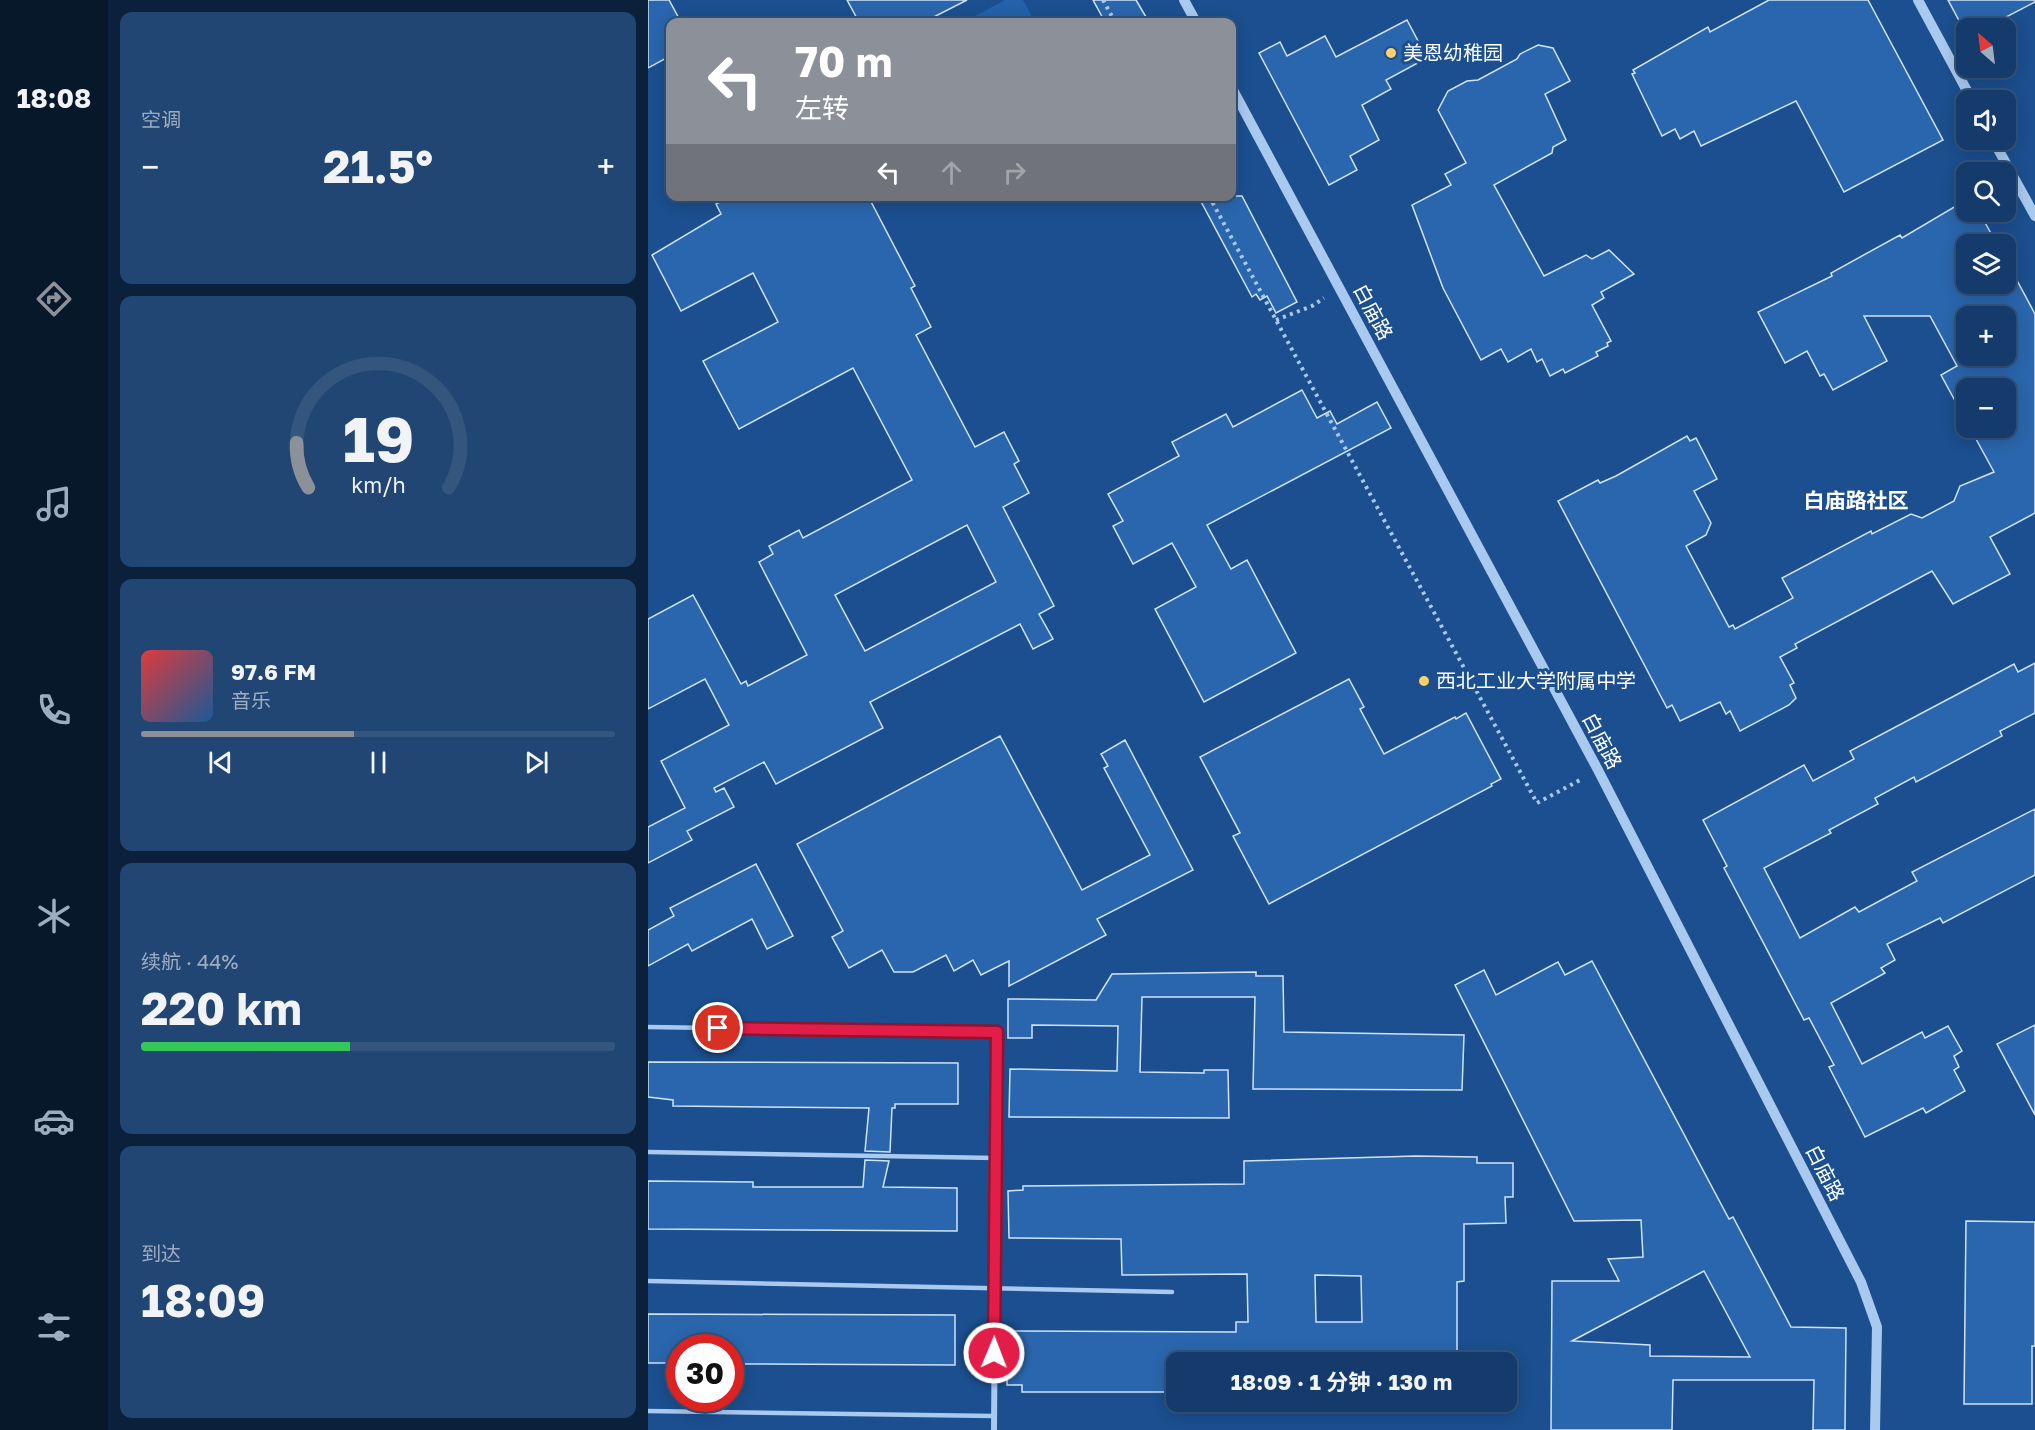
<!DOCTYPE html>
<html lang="zh">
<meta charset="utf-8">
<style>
:root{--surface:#143b6b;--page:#214673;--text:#f1f3f6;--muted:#9dadc1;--line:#33557e;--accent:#8c9099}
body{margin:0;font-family:"Golos Text","Noto Sans SC",sans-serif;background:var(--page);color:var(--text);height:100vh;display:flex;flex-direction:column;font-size:22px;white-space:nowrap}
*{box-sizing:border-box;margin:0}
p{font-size:20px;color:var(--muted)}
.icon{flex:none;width:33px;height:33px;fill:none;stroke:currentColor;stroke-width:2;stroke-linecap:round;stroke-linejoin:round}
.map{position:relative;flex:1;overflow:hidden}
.sheet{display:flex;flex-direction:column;gap:12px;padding:12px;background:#0b203b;width:540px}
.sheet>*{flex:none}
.top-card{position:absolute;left:18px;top:18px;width:570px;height:183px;border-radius:12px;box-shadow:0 3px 15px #0003,0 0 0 2px var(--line);background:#8c9099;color:#fff;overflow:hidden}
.needle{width:39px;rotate:332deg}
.tools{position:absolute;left:1308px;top:18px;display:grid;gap:12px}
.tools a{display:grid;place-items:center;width:60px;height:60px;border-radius:12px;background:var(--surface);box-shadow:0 3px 15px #0003,0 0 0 2px var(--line);font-size:30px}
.speed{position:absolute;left:18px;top:1334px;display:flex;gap:12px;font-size:30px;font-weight:700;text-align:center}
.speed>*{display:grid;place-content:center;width:78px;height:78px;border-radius:50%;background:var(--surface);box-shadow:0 3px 15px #0003,0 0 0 2px var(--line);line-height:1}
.speed .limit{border:9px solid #d22;background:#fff;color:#111}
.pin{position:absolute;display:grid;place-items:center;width:51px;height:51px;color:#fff;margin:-26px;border:3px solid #fff;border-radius:50%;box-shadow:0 2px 6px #0007}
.me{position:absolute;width:66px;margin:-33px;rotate:1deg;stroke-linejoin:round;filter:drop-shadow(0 0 4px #0008)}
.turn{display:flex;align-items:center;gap:21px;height:126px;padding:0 30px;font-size:27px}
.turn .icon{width:78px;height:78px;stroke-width:2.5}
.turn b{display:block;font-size:42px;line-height:51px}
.lanes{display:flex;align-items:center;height:57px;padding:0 30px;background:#0003;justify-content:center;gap:30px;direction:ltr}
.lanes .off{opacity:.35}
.big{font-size:45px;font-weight:700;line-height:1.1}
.sheet .widget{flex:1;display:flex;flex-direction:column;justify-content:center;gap:9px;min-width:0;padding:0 21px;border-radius:12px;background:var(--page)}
.sheet .dial{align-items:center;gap:0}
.dial svg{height:156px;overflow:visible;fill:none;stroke:var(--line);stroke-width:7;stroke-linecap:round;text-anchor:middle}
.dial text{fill:var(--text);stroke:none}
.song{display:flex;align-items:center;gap:18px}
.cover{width:72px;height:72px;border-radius:9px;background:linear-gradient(135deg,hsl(0 70% 55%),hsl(210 70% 35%))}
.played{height:6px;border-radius:3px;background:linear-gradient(90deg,var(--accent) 45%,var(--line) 45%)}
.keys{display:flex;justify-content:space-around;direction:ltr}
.heat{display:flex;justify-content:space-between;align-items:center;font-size:33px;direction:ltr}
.charge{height:9px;border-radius:4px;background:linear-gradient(90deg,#34c759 44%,var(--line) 0)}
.trip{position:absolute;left:518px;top:1352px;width:351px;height:60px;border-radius:12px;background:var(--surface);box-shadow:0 3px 15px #0003,0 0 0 2px var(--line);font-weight:700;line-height:60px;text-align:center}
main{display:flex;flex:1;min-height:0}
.menu{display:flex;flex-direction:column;width:108px;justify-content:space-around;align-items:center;background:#08182b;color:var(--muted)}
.menu .icon{width:42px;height:42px}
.menu .selected{color:var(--accent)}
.menu b{font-size:27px;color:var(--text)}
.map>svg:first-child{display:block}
</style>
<main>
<nav class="menu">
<b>18:08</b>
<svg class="icon selected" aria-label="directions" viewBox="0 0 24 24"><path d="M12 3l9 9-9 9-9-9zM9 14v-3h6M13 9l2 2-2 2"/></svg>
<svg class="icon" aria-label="music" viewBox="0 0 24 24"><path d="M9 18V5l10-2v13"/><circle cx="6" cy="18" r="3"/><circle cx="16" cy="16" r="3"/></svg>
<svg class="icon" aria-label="phone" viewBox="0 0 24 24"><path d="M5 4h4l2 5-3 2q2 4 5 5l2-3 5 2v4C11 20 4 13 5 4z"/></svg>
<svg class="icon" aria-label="climate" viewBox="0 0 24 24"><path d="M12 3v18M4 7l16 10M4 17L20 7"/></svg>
<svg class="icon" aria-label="car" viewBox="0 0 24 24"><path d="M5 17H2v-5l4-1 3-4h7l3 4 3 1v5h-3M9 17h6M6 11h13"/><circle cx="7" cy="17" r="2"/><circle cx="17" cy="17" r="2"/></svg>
<svg class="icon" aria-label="filters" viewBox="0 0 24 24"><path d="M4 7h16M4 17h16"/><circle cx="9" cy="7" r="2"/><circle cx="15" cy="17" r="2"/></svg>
</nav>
<section class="sheet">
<div class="widget"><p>空调</p>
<div class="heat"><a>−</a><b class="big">21.5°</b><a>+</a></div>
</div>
<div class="widget dial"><svg viewBox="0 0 100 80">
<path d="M14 69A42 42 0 1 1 86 69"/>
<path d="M14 69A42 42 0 0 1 8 46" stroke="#8c9099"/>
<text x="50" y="56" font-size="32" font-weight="700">19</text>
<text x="50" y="72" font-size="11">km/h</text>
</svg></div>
<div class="widget">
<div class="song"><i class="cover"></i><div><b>97.6 FM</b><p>音乐</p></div></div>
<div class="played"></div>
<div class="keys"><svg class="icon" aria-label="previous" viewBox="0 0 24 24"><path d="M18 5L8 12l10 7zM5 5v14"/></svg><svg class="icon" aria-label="pause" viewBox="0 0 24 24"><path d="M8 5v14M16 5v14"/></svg><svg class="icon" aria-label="next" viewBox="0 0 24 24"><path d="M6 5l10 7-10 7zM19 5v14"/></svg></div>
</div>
<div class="widget"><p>续航 · 44%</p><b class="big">220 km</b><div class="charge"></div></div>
<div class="widget"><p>到达</p><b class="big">18:09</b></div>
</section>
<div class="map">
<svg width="1387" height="1430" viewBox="0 0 1387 1430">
<rect width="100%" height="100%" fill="#1b4f8f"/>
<path fill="#2461a8" d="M357,0H375L387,22H316Z"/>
<g fill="#2a66ad" stroke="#cfe3fa" stroke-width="1.5" fill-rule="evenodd">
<path d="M0,0H21L33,22H22V56L0,68Z"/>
<path d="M199,0H319L276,22H211Z"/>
<path d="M445,0H488L501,22H457Z"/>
<path d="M1121,0H1220L1295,140L1196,192L1148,101L1053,146L1046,131L1032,139L1027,129L1014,136L984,74L987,73L985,70L1060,27L1062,32Z"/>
<path d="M1300,0H1387V2L1337,28H1315Z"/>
<path d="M759,20L779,58L738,80L743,89L714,105L731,140L702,156L709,170L681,185L611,53L632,42L639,56L677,36L688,57Z"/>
<path d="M890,45L905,48L922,81L897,94L918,140L905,147L904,153L846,185L896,276L938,255L944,259L961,250L986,274L953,292L956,298L944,305L963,341L959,343L960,346L948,352L950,356L917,373L915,369L902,376L894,359L889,362L883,349L860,362L853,349L833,360L795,288L764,205L803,185L797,174L818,163L790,110L800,91L819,81L830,80L869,59L872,54Z"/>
<path d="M83,196H220L267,286L263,288L283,327L268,335L327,447L356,432L371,461L366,464L381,493L355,507L406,606L391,614L405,639L385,649L372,624L222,702L235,728L128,784L116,762L66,788L68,792L76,788L86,807L39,831L44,840L0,863V827L37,808L13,761L81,725L57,679L0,709V619L45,595L93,684L98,681L100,686L159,655L111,562L125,554L121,546L151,530L155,538L264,480L205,368L91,429L55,361L130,322L105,273L33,311L4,255L73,214L68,204ZM319,525L348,582L217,651L187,595Z"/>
<path d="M550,196H594L649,302L628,313L619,296L612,300L608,294L604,297Z"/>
<path d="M1318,200V212H1331L1349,244H1318V284H1358V260L1387,314V513L1342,537L1362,574L1305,604L1284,571L1147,644L1149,648L1132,657L1146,683L1142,685L1148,698L1141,705L1092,731L1082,711L1078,714L1072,702L1032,721L1024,705L1019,708L910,501L950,480L952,483L968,476L1039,436L1042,441L1048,438L1069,479L1046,491L1063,523L1058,535L1038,546L1081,627L1085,625L1087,629L1145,598L1134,578L1223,531L1224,534L1263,514L1274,518L1306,501L1312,486L1346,472L1322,428H1358V388H1318V421L1293,375L1309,366L1282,316H1216L1239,361L1185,390L1176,374L1172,376L1159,351L1137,363L1110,312L1184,276L1183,273L1252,235L1254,238ZM1318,316H1358V356H1318Z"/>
<path d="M654,390L669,418L682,411L689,424L729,402L743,428L559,525L583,569L599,560L648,653L556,702L507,609L548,587L524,543L485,564L465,526L475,521L460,494L531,456L524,442L578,414L585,427Z"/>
<path d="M1387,663V713L1352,731L1354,736L1268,782L1266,777L1227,798L1230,804L1181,830L1183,833L1116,868L1152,938L1207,907L1211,912L1269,881L1264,872L1387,809V875L1295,923L1292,918L1239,944L1247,960L1233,968L1237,973L1183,1003L1214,1064L1274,1032L1277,1038L1300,1026L1314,1051L1306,1056L1311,1067L1306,1070L1317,1091L1278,1113L1275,1108L1217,1137L1181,1067L1186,1065L1161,1018L1156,1020L1076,868L1079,866L1055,820L1156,765L1165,781L1206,759L1202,751L1308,695L1366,664L1370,672Z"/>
<path d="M701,679L716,707L712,709L736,754L807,717L808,719L818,713L853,779L843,784L844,786L621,904L585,836L592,833L552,757Z"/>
<path d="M352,736L434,890L502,855L456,768L460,766L453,754L477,740L545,870L449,919L458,935L361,986V961L333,975L325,960L306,971L298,955L265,972H246L234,950L201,968L184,937L195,931L149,844Z"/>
<path d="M108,864L145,936L119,949L104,919L44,951L40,944L0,966V930L26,916L22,908Z"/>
<path d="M944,961L1081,1219L1085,1217L1143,1327L1198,1328L1197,1430H1165L1166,1380H1025L1024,1430H903L904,1281H971L960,1259L995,1257L993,1220L926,1221L807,985L836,970L848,995L910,962L917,975ZM1056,1271L1102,1357L1002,1356V1345L924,1341Z"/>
<path d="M608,972V976H635L636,1032L816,1035L814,1090L605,1089L607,997H494L492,1072L556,1073V1070H580L581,1118L361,1117L362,1069L469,1071L470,1026L384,1025V1038H360V999L448,1000L464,974Z"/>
<path d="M1387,1025V1115L1349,1044Z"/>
<path d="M0,1062L310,1063V1104H247V1108H244L242,1152L217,1151L221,1108L25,1106V1100L0,1097Z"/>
<path d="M768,1156L829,1157V1163H865V1197H857L858,1223L816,1224V1281L809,1282V1362H528V1392H374V1385H359L360,1331L588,1332V1322H600L599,1274L474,1275L473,1239L361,1238L360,1191L375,1190V1186L596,1184V1161ZM667,1275L713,1276L714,1322H668Z"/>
<path d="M217,1160L241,1161L235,1187L309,1188V1231L0,1229V1181L105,1182V1187H215Z"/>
<path d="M1318,1221L1387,1222V1346H1384V1404H1316Z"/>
<path d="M0,1314L307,1315V1365L89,1364V1358H82V1347H32V1363H0Z"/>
</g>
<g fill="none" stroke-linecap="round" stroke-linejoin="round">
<g stroke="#a9c9ee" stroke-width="4" stroke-dasharray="3 4.5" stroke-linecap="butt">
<path d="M455,0L467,22"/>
<path d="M561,196L889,803L934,779"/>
<path d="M628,320L664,306L676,298"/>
</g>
<g stroke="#a9c9ee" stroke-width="4.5">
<path d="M0,1027L349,1032"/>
<path d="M0,1152L348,1158"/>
<path d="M0,1281L524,1292"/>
<path d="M0,1411L346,1416"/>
</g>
<path stroke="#a9c9ee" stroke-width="6" d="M346,1430L349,1032"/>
<g stroke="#a9c9ee" stroke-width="10">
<path d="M536,0L548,22"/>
<path d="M1270,0L1324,100"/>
<path d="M584,88L950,770L1213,1282L1229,1327L1227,1430"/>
<path d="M1345,140L1387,216"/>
</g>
</g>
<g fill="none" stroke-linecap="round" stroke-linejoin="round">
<defs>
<path id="route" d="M70,1028L349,1032L346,1353"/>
</defs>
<use href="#route" stroke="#92132f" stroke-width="15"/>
<use href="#route" stroke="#e11d48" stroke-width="10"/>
</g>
<g fill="#ffd166" stroke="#1b4f8f" stroke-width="2">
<circle cx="743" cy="53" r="6"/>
<circle cx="776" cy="681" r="6"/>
</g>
<g text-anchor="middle" stroke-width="6" stroke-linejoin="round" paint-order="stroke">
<g font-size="20" fill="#fff" stroke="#1b4f8f" text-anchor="start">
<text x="755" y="60">美恩幼稚园</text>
<text x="788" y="688">西北工业大学附属中学</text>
</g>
<g font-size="20" fill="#fff" stroke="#1b4f8f">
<text transform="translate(725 312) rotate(62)" y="7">白庙路</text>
<text transform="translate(954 741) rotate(62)" y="7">白庙路</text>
<text transform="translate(1177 1173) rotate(63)" y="7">白庙路</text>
</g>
<g font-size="21" font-weight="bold" fill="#fff" stroke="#1b4f8f">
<text x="1208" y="508">白庙路社区</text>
</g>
</g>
</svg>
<div class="tools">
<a><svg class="needle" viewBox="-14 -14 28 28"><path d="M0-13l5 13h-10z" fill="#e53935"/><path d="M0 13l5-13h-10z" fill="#9dadc1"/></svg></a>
<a><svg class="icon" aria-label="sound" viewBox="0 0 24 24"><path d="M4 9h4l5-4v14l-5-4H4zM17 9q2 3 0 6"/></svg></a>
<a><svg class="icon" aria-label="search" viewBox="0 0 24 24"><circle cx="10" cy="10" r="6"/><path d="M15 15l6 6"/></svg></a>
<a><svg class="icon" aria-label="layers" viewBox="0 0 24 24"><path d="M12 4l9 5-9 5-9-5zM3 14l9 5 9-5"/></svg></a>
<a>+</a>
<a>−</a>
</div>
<div class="speed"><div class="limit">30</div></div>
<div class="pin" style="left:70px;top:1028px;background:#d93025"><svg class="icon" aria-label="arrive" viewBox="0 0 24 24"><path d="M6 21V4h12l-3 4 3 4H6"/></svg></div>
<svg class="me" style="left:346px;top:1353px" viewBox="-20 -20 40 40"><circle r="17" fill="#e11d48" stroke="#fff" stroke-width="3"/><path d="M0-11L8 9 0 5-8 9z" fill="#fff"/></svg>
<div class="trip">18:09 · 1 分钟 · 130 m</div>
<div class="top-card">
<div class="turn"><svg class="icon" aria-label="left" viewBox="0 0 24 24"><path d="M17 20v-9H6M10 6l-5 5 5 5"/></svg><div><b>70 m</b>左转</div></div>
<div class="lanes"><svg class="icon" aria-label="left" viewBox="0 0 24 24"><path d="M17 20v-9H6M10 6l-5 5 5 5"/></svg><svg class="icon off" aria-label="ahead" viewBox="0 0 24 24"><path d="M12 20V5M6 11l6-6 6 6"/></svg><svg class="icon off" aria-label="right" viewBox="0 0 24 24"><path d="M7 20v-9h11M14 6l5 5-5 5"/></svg></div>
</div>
</div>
</main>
